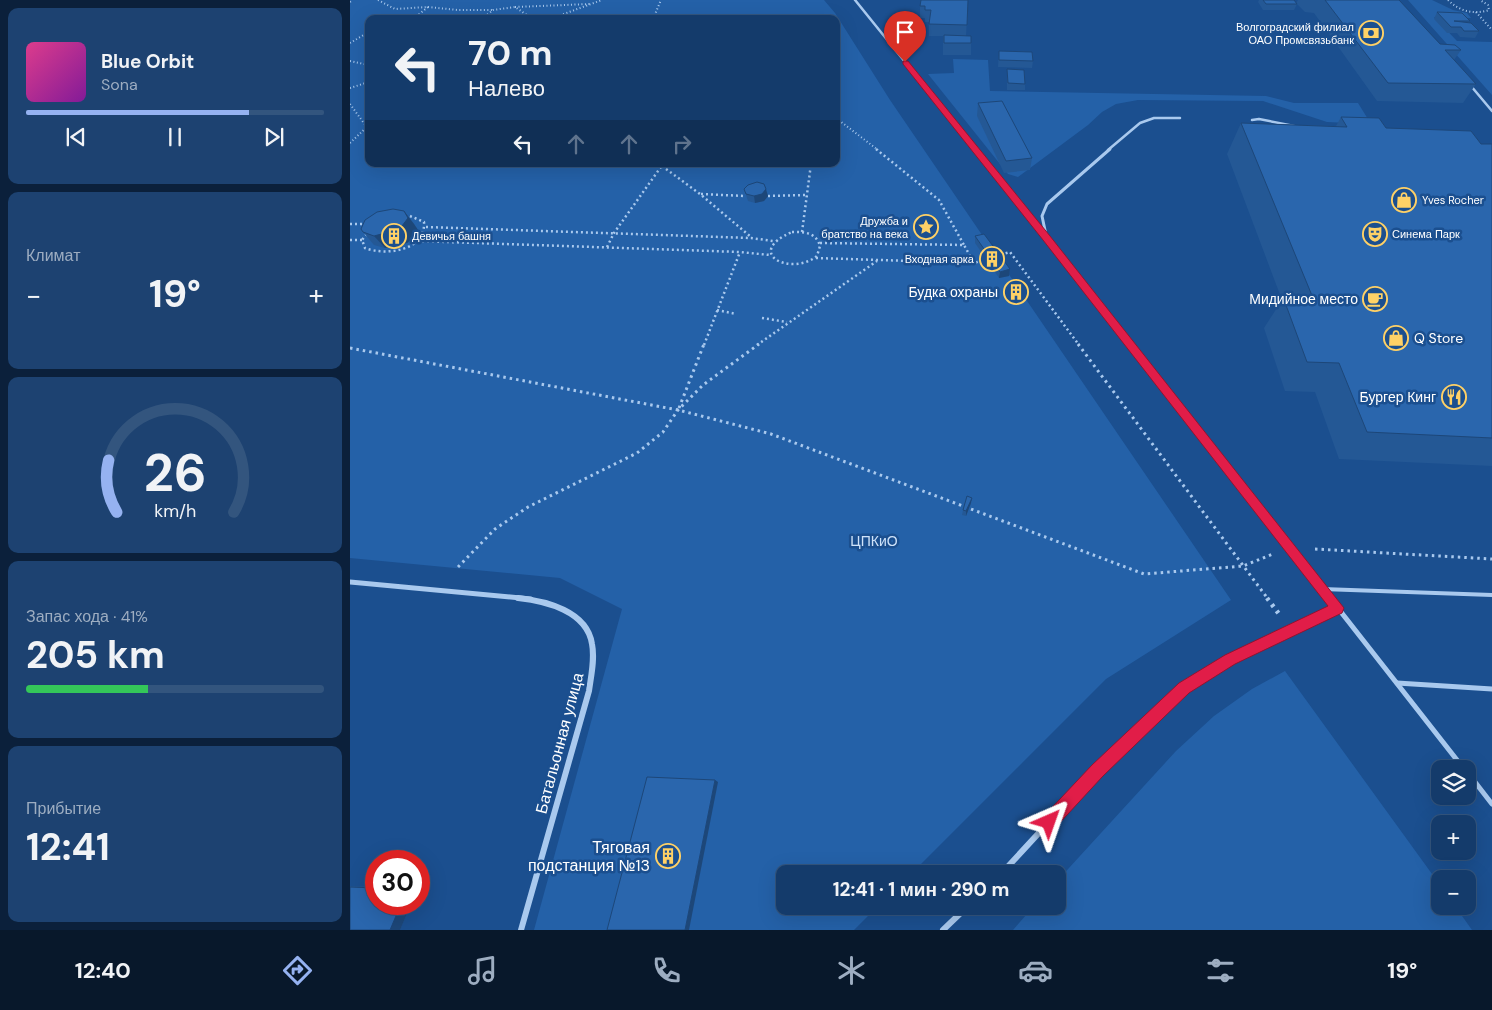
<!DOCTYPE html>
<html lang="ru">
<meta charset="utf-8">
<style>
:root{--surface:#143b6b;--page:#1d4271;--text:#f1f3f6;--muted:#9dadc1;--line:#33557e;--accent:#95b2f1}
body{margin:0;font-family:"DM Sans",sans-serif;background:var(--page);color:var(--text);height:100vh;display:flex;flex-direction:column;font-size:19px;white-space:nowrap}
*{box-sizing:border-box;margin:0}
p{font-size:16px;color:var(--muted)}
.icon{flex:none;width:28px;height:28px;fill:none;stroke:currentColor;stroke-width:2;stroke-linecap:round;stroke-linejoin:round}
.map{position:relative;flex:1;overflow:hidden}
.side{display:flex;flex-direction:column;gap:8px;padding:8px;background:#0b203b;width:350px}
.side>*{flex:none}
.banner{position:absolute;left:15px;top:15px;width:475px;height:152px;border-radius:10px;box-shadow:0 5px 20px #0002,0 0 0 1px var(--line);background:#143b6b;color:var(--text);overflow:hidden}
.buttons{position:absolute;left:1081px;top:760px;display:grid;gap:10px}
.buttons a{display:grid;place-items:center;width:45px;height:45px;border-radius:10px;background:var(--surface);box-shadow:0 5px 20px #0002,0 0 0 1px var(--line);font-size:25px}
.speed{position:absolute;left:15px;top:850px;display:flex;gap:10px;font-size:25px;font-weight:700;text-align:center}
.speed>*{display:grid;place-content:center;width:65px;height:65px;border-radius:50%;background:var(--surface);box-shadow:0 5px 20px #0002,0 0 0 1px var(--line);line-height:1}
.speed .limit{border:8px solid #d22;background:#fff;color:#111}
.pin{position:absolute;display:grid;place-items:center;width:42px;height:42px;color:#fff;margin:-51px -21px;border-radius:50% 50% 50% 0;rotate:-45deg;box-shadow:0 0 5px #0007}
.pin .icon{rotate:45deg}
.me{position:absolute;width:55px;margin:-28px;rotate:43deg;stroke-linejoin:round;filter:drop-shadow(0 0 4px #0008)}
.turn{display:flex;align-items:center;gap:18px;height:105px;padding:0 20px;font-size:22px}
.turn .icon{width:65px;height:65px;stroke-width:2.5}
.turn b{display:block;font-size:35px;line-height:42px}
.lanes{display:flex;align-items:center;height:48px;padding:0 20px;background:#0003;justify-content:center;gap:25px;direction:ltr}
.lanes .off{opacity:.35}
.big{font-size:38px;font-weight:700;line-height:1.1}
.side .tile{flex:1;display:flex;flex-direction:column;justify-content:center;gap:8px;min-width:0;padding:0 18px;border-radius:10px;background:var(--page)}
.side .dial{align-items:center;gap:0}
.dial svg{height:130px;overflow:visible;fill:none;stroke:var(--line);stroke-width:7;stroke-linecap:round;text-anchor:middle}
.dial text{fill:var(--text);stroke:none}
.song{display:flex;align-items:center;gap:15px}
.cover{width:60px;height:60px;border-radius:8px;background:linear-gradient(135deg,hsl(330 70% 55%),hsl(290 70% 35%))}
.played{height:5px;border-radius:2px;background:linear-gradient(90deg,var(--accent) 75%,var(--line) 75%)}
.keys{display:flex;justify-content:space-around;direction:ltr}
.heat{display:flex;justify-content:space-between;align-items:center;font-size:28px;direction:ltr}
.charge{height:8px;border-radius:4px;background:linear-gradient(90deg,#34c759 41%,var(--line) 0)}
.trip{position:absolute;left:426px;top:865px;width:290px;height:50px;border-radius:10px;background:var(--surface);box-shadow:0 5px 20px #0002,0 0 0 1px var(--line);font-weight:700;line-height:50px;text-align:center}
.tabs{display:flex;height:80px;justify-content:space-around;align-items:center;background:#08182b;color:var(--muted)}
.tabs .icon{width:35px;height:35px}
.tabs .active{color:var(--accent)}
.tabs b{font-size:22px;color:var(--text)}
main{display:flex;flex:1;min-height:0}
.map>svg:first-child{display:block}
</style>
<main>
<section class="side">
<div class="tile">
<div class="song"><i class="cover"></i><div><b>Blue Orbit</b><p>Sona</p></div></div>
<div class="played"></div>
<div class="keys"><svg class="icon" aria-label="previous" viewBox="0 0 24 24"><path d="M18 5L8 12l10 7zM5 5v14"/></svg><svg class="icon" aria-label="pause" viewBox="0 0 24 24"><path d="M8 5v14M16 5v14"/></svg><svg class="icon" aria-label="next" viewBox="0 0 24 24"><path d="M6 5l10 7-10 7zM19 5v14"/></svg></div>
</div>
<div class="tile"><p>Климат</p>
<div class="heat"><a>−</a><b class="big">19°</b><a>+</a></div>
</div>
<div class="tile dial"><svg viewBox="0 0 100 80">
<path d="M14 69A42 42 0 1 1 86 69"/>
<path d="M14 69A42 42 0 0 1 9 37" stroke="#95b2f1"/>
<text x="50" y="56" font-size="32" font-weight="700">26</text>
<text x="50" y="72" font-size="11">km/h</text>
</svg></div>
<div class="tile"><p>Запас хода · 41%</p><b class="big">205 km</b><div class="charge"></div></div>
<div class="tile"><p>Прибытие</p><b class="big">12:41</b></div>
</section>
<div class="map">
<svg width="1142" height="930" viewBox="0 0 1142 930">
<rect width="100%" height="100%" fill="#1b4f8f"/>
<g fill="#2461a8" fill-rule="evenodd">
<path d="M0,0H474L485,13L540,100L881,600L756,679L561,874H435V906H528L504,930H184L272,609L210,578L0,558ZM19,19H486V164H19Z"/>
<path d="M1058,0H1082L1103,10L1117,13L1121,18L1084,17L1107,41L1142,42V95Z"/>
<path d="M603,59L638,60L640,91L916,96L944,103H1008L1021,124L977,122L913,101L788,100L766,104L752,112L738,125L668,177L658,174L578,74L604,73Z"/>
<path d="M935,671L1090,885V906H1105L1122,930H663L684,906H708V880L826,751L864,716L902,689Z"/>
</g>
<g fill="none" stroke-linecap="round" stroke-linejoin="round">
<g stroke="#a9c9ee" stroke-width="2" stroke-dasharray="1 2.5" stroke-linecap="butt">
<path d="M28,0L45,9L78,7L63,19"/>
<path d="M1098,0C1109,11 1124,15 1139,10L1138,5L1130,0"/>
<path d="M0,2L2,0"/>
<path d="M78,7L108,10H143"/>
<path d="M165,7L240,4"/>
<path d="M1126,12L1142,30"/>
<path d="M132,19L143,10L165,7L183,19"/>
<path d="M200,19L252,0"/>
<path d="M303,19L311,0"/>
<path d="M0,43L19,32"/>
<path d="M0,61L19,65"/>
<path d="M0,88L19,82"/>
<path d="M0,104L16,126"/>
<path d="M486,118L528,150"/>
<path d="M0,143L19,125"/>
</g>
<g stroke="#a9c9ee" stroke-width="2.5" stroke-dasharray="2 3" stroke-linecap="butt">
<path d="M526,149L589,200L614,245"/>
<path d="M312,166L350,194L401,237"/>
<path d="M351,194L395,196"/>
<path d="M418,196L457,195"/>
<path d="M60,216L74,222C76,251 36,256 15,248L12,240C24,223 41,218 60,216Z"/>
<path d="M0,224H17"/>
<path d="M76,227L401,238L423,241"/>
<path d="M442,232C454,232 466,232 470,246L467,256C441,277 393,253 442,232Z"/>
<path d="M452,232L461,164"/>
<path d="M0,240H12"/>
<path d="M67,241L390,252L420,255"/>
<path d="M470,243L614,245L624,263"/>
<path d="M257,247L264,233L313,164"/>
<path d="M646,256L660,252L729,345"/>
<path d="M466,258L624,263L640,258"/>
<path d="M367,310L386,314"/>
<path d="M412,318L437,322"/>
<path d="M354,345L390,252"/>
<path d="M407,345L527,261"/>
</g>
<g stroke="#a9c9ee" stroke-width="3" stroke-dasharray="2.5 4" stroke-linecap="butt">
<path d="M728,344L918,599"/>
<path d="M0,348L328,410L421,434L794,574L893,566L923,554"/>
<path d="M329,408L354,344"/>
<path d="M965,549L1142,559"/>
<path d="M108,567L145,529L178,507L287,453L313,432L328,410L353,385L409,344"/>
</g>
<path stroke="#a9c9ee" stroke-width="4.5" stroke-dasharray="3 5" stroke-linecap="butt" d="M917,598L929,614"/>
<g stroke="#a9c9ee" stroke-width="2.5">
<path d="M505,0L626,150"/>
<path d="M1121,86L1142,111"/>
<path d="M902,120L909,119L944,126"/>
<path d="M758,150L790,123L804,118H830"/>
</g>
<g stroke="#a9c9ee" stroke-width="3">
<path d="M625,149L781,345"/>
<path d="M696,235L692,216L697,204L760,149"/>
</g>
<g stroke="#a9c9ee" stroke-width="4">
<path d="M780,344L981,599"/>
<path d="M972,589L1142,595"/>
</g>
<g stroke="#a9c9ee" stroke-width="5">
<path d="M980,598L1114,769"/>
<path d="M1047,683L1142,689"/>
<path d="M1118,773L1142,804"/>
</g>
<path stroke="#a9c9ee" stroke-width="5" d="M0,582L181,599"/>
<g stroke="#a9c9ee" stroke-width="6">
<path d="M168,598C196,601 237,611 242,644C245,659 241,676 239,691L171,930"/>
<path d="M651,874L747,770L834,688L880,659L988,609"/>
<path d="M593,930L618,906"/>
</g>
</g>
<g fill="#245895">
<path d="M618,0L616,36L621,43V55H593V36H579V22H575V18H570V6Z"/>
<path d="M909,0H944L946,3L948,0H1049L1090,44L1111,50L1104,60L1126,84L1113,103L1027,101L964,13L955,12L947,4L944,10H913L908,2Z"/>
<path d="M1087,12L1120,21L1119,23L1129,31L1125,38L1110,37L1107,33H1097L1084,19Z"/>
<path d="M649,51L683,61L682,68L648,67Z"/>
<path d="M657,69L675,84V90H657Z"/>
<path d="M628,103L682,158L680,170L654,173L627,116Z"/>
<path d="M991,117L1036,128L1131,144H1142V466L989,459L965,392L935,391L914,328L932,300L877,154L891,123L986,126Z"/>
<path d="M394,189L418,196L414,201L405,203L398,201Z"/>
<path d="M54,211L64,224L68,230L62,239L57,243L35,248L24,245L13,232Z"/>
<path d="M625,236L660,269L659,276L649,278L625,243Z"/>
<path d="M660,282L675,289L674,295L665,298L659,289Z"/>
<path d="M621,503L616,516L612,515L613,510Z"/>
<path d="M0,886L26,887V904H61L50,930H0Z"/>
</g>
<g fill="#1d4779">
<path d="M416,189L418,196L414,201L405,203L404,196Z"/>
<path d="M54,211L64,224L68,230L62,239L57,243L35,248L24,236Z"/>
<path d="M660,269L659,276L649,278L650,272Z"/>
<path d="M675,289L674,295L665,298L666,292Z"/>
<path d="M622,498L621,503L616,516V511Z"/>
<path d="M365,780L368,782L339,930H335Z"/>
<path d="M51,904H61L50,930H40Z"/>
</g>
<g fill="#2a66ad" stroke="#1d4779">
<path d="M571,0H618L617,25L579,24L581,10H575V6H570Z"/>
<path d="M913,0H944L947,4H916Z"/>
<path d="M975,0H1049L1090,44L1105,45L1111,50H1095L1126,84L1038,83Z"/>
<path d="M1087,12L1112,13L1120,21H1104L1121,23L1129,31H1114L1111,27H1101Z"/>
<path d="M594,35L621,36V43H594Z"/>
<path d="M649,51L682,52L683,61L649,60Z"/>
<path d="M657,69L674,70L675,84L658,83Z"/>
<path d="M652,101L682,158L656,161L628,103Z"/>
<path d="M991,117L1029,118L1036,128L1121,131L1131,144H1142V438L1017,432L989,363L957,362L933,297L963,298L891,123L997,127Z"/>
<path d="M407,182L414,184L416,189L412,194L404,196L396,194L394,189L398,185Z"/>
<path d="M43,209L54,211L58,218L52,226L46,230L24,236L13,232L11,229L15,220L27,212Z"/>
<path d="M634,234L660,269L650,272L625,236Z"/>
<path d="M668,280L675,289L666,292L660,282Z"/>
<path d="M617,496L622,498L616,511L613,510Z"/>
<path d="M297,777L365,780L335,930H257Z"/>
<path d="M0,887L26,888V904H51L40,930H0Z"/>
</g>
<path fill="#e11d48" stroke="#92132f" d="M553,61H558L700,236L994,608L992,613L885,664L839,693L753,776L705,828L699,830L694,828L692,822L694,816L742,765L829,683L875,655L978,606L693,240L553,64Z"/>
<defs>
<symbol id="bank-ring" viewBox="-11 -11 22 22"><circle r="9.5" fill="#1b4f8f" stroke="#ffd166" stroke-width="1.5"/><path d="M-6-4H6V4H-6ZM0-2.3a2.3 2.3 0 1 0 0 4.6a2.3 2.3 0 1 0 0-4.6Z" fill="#ffd166"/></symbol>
<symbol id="shop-ring" viewBox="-11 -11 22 22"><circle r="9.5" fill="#1b4f8f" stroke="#ffd166" stroke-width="1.5"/><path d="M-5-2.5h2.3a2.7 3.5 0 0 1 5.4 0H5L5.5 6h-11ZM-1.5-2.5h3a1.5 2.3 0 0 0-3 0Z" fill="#ffd166"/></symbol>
<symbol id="sight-ring" viewBox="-11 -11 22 22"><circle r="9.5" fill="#1b4f8f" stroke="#ffd166" stroke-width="1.5"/><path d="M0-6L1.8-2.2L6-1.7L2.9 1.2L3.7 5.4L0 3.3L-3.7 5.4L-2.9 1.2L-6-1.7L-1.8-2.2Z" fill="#ffd166"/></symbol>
<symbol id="theatre-ring" viewBox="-11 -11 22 22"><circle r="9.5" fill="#1b4f8f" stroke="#ffd166" stroke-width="1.5"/><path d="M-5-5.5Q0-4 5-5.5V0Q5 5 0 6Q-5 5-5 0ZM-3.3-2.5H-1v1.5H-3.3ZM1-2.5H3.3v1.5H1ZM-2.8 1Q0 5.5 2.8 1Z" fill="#ffd166"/></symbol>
<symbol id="building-ring" viewBox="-11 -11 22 22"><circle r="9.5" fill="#1b4f8f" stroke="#ffd166" stroke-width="1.5"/><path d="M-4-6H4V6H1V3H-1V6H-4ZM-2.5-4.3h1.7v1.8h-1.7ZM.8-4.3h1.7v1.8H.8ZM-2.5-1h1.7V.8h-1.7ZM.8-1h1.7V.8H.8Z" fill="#ffd166"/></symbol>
<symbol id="cafe-ring" viewBox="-11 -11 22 22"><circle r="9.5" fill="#1b4f8f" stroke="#ffd166" stroke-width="1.5"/><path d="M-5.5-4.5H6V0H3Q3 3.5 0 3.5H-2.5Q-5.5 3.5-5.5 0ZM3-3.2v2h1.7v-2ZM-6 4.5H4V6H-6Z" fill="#ffd166"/></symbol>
<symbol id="restaurant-ring" viewBox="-11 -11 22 22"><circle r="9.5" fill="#1b4f8f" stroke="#ffd166" stroke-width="1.5"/><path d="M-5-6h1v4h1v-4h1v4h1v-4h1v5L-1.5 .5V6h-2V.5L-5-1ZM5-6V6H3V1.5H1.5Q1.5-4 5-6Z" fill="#ffd166"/></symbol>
</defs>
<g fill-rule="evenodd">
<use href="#bank-ring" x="1007" y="19" width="28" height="28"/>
<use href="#shop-ring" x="1040" y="186" width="28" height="28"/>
<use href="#sight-ring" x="562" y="213" width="28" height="28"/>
<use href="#theatre-ring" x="1011" y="220" width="28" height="28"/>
<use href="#building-ring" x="30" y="222" width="28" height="28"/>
<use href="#building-ring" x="628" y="245" width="28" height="28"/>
<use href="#building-ring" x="652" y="278" width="28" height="28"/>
<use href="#cafe-ring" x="1011" y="285" width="28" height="28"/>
<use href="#shop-ring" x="1032" y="324" width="28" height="28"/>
<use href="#restaurant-ring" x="1090" y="383" width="28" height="28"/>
<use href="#building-ring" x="304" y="842" width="28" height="28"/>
</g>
<g text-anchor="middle" stroke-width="5" stroke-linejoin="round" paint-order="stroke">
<g font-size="11" fill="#fff" stroke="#1b4f8f" text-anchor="end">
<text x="1004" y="31">Волгоградский филиал<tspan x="1004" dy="13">ОАО Промсвязьбанк</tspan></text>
<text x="1072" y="204" text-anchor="start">Yves Rocher</text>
<text x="558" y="225">Дружба и<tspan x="558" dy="13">братство на века</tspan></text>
<text x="1042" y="238" text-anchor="start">Синема Парк</text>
<text x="62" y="240" text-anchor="start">Девичья башня</text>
<text x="624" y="263">Входная арка</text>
</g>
<g font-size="14" fill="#fff" stroke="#1b4f8f" text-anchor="end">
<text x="648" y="297">Будка охраны</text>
<text x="1008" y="304">Мидийное место</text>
<text x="1064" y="343" text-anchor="start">Q Store</text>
<text x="1086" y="402">Бургер Кинг</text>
</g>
<g font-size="14" fill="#cfe3fa" stroke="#1b4f8f">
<text x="524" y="546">ЦПКиО</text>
</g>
<g font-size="16" fill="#fff" stroke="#1b4f8f">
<text transform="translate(209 743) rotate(-75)" y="6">Батальонная улица</text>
</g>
<g font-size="16" fill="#fff" stroke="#1b4f8f" text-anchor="end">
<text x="300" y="853">Тяговая<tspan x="300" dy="18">подстанция №13</tspan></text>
</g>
</g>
</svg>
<div class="buttons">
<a><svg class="icon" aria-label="layers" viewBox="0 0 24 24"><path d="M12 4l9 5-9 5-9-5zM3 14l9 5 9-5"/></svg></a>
<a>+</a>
<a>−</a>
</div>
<div class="speed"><div class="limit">30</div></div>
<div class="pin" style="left:555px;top:62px;background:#d93025"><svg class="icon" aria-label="arrive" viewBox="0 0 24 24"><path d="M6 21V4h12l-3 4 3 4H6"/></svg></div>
<svg class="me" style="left:699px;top:822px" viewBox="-20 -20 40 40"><path d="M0-17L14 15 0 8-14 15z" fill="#e11d48" stroke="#fff" stroke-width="4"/></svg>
<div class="trip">12:41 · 1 мин · 290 m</div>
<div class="banner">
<div class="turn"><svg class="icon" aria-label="left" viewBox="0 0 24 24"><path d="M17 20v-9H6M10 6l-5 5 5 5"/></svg><div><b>70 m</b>Налево</div></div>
<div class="lanes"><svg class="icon" aria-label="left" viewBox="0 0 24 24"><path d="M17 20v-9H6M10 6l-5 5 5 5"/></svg><svg class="icon off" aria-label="ahead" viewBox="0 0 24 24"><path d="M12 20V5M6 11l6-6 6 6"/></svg><svg class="icon off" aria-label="ahead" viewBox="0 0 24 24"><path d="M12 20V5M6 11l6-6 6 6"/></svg><svg class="icon off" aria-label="right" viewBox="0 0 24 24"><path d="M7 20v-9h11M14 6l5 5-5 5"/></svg></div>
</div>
</div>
</main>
<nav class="tabs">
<b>12:40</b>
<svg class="icon active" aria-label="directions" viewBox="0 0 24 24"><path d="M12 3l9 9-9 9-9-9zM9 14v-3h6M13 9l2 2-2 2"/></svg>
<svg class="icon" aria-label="music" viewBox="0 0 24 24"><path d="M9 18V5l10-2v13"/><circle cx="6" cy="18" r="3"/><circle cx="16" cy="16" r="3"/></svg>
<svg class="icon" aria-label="phone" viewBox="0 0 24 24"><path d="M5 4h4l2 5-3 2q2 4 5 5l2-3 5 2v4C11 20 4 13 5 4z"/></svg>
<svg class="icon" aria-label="climate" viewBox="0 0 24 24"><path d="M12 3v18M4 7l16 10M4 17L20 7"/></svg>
<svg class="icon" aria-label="car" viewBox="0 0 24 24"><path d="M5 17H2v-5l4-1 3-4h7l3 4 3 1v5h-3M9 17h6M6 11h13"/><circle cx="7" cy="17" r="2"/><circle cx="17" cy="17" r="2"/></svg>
<svg class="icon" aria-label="filters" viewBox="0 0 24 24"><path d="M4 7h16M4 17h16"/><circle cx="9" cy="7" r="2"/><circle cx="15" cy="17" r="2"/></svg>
<b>19°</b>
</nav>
